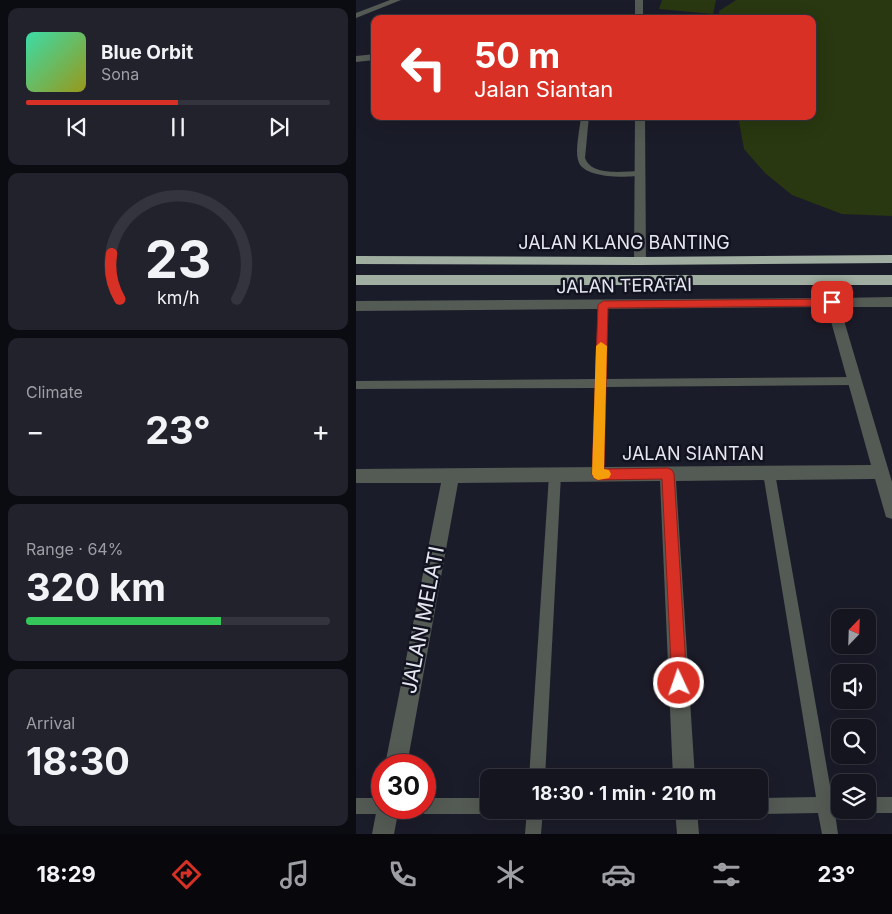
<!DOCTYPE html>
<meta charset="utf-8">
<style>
:root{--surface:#14151f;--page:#21222c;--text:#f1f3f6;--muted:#9d9fa4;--line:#33343d;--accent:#d93025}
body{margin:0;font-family:Inter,sans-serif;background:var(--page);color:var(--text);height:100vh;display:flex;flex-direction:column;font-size:19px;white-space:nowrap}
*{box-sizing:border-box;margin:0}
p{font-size:16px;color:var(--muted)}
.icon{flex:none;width:28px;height:28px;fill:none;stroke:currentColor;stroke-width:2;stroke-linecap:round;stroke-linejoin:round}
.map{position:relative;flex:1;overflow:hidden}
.panel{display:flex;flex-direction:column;gap:8px;padding:8px;background:#0b0c11;width:356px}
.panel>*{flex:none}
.banner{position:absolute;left:15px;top:15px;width:445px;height:105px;border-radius:10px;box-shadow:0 5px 20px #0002,0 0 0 1px var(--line);background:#d93025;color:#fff;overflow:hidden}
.needle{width:32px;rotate:23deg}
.fabs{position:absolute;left:475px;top:609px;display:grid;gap:10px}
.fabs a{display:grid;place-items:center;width:45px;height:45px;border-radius:10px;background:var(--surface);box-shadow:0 5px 20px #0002,0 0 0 1px var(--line);font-size:25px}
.speed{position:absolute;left:15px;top:754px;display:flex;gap:10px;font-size:25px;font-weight:700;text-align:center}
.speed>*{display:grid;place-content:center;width:65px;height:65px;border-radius:50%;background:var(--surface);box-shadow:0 5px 20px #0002,0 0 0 1px var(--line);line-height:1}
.speed .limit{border:8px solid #d22;background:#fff;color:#111}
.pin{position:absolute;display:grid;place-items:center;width:42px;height:42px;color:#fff;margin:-21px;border-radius:10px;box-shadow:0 2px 8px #0006}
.me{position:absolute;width:55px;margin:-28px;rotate:357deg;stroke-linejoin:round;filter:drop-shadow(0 0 4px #0008)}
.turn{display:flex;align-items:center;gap:18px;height:105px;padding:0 20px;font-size:22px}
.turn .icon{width:65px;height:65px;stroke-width:2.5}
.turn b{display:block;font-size:35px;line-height:42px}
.big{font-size:38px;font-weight:700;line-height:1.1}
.panel .tile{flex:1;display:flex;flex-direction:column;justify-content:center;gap:8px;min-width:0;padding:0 18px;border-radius:10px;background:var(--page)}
.panel .dial{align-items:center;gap:0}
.dial svg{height:130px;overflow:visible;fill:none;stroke:var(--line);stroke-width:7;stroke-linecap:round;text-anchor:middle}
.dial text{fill:var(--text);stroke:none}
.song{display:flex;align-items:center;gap:15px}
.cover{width:60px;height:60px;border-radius:8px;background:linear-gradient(135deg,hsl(160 70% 55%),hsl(60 70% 35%))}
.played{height:5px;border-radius:2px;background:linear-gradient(90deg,var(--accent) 50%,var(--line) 50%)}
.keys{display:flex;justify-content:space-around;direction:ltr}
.heat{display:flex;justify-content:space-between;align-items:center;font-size:28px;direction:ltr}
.charge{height:8px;border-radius:4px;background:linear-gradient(90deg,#34c759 64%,var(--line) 0)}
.trip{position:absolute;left:124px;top:769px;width:288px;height:50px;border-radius:10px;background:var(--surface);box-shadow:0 5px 20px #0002,0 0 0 1px var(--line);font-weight:700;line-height:50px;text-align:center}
.tab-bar{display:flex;height:80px;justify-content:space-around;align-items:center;background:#08080c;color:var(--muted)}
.tab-bar .icon{width:35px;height:35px}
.tab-bar .selected{color:var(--accent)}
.tab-bar b{font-size:22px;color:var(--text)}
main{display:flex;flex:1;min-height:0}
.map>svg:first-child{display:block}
</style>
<main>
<section class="panel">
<div class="tile">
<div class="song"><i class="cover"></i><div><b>Blue Orbit</b><p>Sona</p></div></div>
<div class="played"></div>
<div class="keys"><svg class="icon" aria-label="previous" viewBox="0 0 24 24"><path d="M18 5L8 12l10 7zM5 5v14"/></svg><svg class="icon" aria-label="pause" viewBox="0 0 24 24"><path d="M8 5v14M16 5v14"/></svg><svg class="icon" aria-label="next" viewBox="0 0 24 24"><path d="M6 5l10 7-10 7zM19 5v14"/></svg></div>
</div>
<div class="tile dial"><svg viewBox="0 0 100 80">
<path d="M14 69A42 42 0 1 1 86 69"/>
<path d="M14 69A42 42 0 0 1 9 41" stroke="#d93025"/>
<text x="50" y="56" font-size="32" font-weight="700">23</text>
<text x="50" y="72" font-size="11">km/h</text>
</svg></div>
<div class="tile"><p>Climate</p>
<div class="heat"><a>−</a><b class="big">23°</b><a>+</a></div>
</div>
<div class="tile"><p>Range · 64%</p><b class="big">320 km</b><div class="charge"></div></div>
<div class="tile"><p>Arrival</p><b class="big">18:30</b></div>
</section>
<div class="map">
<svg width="536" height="834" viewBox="0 0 536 834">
<rect width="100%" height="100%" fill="#1b1c29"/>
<g fill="#293810">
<path d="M306,0H360L357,14L303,9Z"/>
<path d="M380,0H536V216L486,214L436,195L409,173L388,149L382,116H456V19H364L363,11Z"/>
</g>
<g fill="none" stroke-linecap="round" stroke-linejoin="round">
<g fill="#545a54" fill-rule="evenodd">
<path d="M225,116H233L229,158C236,177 268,171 284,171H287V175C271,178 226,179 222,160C219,149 224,128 225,116Z"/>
<path d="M247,301L252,305L250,379L499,377L503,378L504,381L503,384L499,385L250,387L248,474L246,478L242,479L238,478L236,474L239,388L0,389V381L239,379L242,305Z"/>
<path d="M413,468L417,469L419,473L476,797H484V810H490L479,813L482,834H466L462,813L402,814L395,810H402V798L460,797L407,473L409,469Z"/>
<path d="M199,470L203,471L205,475L189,778H173L193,475L195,471Z"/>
<path d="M511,797H536V813H511L505,811L511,810Z"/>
<path d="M0,798H26V808H34L32,812L26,814H0Z"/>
<path d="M69,798H132V810H139L132,814H69L63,812L61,808H69Z"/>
<path d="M171,810H187L185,834H169Z"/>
</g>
<g fill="#545a54" fill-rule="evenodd">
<path d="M34,0H45L0,18V13Z"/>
<rect x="279" y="0" width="8" height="19"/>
<path d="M19,54V60L0,62V56Z"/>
<path d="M279,116H289L290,261L284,265L278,261Z"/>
<path d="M470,275L474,277L481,298L536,297V307H484L536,482V519L530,517L519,479L320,481L339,778H317L304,481L102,483L51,765H29L85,483H0V469L515,465L471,307L0,311V301L469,298L464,280L466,277Z"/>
<path d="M26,799V808H43L38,834H16L21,808Z"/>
<path d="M319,810H341L343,834H321Z"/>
</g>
<g fill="#9faea1" fill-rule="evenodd">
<path d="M536,255V263L284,265L0,264V256L284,257Z"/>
<rect x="0" y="275" width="536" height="10"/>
</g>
</g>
<path fill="#d93025" stroke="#8d1f18" d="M476,299L481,302L476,306L252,308L248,469L312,468L316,470L318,474L331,683L329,688L323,690L318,688L316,683L306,479L242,480L238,478L236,474L242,305L247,301Z"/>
<path fill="#f59e0b" d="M245,342L251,346L248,469L253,470L255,474L253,478L242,480L238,478L236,474L240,346Z"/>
<g text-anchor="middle" stroke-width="5" stroke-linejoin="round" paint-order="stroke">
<g font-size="18" fill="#e6e7f0" stroke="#121320">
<text x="268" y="249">JALAN KLANG BANTING</text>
<text transform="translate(268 286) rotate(-1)" y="6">JALAN TERATAI</text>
<text x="337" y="460">JALAN SIANTAN</text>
</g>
<g font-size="21" fill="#e6e7f0" stroke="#121320">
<text transform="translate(67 620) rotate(-79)" y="7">JALAN MELATI</text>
</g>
</g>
</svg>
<div class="fabs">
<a><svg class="needle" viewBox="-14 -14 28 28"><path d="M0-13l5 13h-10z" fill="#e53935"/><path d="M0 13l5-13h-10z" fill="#9d9fa4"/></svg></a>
<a><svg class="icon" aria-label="sound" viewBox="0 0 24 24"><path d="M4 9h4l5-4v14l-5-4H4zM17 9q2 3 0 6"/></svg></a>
<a><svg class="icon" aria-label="search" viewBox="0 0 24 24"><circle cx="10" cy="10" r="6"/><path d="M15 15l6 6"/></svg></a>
<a><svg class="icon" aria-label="layers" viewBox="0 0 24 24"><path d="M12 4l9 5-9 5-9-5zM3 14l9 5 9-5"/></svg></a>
</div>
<div class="speed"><div class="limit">30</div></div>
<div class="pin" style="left:476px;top:302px;background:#d93025"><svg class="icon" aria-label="arrive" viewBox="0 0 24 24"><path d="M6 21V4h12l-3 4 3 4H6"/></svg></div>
<svg class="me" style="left:323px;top:683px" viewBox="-20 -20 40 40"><circle r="17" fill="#d93025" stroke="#fff" stroke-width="3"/><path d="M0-11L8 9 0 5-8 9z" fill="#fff"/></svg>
<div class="trip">18:30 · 1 min · 210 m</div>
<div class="banner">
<div class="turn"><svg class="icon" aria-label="left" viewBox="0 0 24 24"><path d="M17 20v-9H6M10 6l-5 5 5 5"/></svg><div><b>50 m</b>Jalan Siantan</div></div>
</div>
</div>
</main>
<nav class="tab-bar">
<b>18:29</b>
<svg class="icon selected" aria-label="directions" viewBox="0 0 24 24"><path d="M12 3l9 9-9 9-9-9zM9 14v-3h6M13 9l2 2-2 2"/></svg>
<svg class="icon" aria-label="music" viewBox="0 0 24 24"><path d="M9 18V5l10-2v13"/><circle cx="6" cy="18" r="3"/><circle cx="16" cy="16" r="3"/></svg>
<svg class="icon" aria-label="phone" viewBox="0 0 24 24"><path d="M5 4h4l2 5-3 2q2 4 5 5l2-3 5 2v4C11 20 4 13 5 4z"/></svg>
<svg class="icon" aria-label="climate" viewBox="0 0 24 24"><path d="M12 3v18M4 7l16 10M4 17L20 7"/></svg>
<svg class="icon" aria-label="car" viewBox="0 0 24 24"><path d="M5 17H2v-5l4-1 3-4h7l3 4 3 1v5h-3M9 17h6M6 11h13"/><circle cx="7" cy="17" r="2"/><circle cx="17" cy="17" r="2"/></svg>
<svg class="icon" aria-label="filters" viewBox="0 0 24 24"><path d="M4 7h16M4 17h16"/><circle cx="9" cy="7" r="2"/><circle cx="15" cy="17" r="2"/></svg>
<b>23°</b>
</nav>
